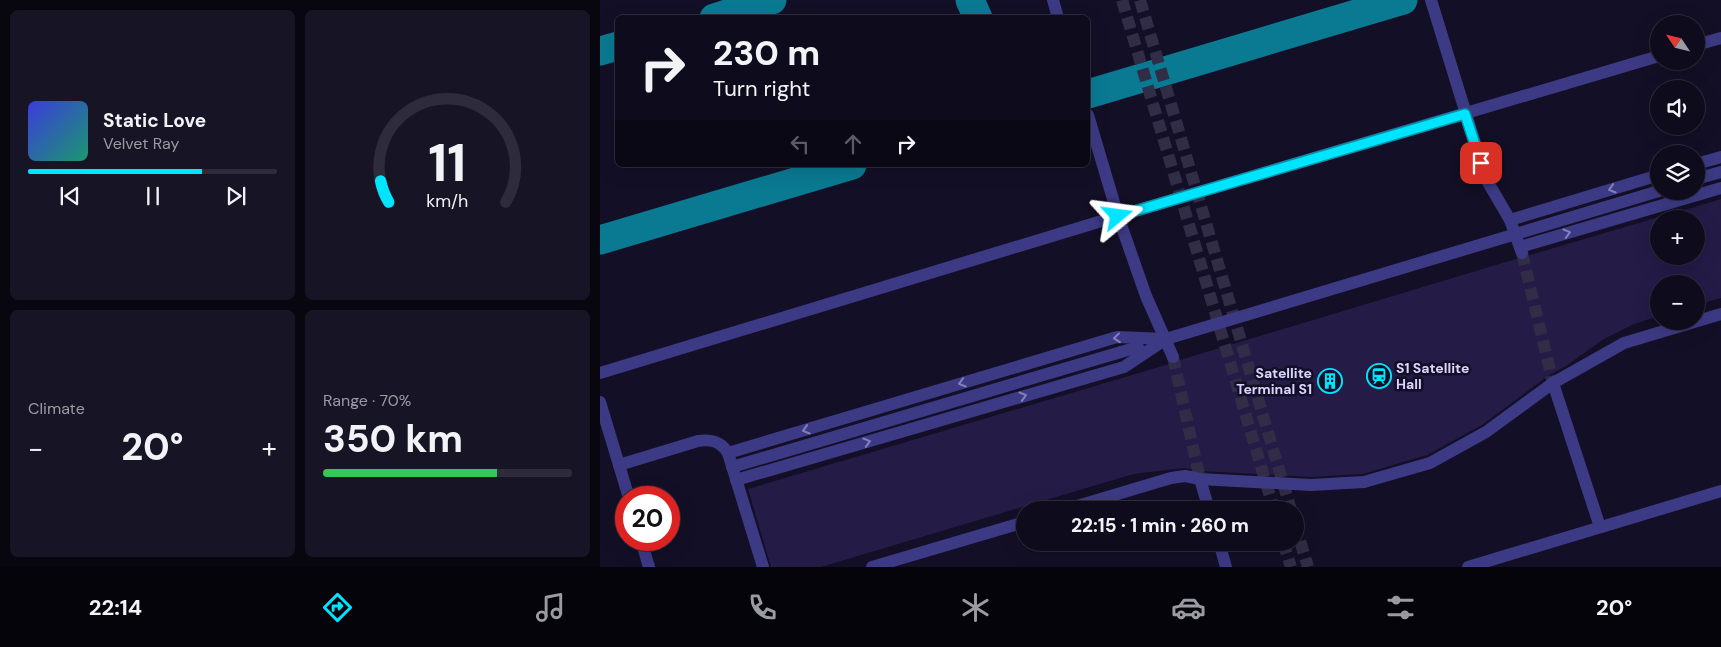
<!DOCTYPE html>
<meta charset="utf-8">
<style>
:root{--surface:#0e0b1c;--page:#171425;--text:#f1f3f6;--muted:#9b9ba3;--line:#2e2b3b;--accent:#00e5ff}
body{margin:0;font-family:"DM Sans",sans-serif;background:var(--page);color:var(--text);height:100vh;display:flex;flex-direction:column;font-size:19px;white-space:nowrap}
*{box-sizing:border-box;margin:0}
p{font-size:16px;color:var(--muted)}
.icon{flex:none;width:28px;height:28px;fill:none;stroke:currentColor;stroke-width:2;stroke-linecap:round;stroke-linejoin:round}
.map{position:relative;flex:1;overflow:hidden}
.side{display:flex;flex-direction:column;gap:10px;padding:10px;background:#08060f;width:600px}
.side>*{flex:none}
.top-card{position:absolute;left:15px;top:15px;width:475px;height:152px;border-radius:8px;box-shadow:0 5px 20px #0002,0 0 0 1px var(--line);background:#0e0b1c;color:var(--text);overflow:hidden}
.needle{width:32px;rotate:305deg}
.fabs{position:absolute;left:1050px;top:15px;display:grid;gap:10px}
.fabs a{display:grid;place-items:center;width:55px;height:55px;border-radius:50%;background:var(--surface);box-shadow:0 5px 20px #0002,0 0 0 1px var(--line);font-size:25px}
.speed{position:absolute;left:15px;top:486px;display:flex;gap:10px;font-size:25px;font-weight:700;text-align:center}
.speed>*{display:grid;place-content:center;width:65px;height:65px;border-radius:50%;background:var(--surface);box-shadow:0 5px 20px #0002,0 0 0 1px var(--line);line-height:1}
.speed .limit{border:8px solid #d22;background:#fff;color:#111}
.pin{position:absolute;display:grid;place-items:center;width:42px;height:42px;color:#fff;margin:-21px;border-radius:10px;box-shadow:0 2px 8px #0006}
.me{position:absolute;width:55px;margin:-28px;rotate:74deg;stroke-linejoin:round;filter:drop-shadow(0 0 4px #0008)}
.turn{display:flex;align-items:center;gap:18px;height:105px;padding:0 15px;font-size:22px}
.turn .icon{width:65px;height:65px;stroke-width:2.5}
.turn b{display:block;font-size:35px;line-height:42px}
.lanes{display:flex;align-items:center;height:48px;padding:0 15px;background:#0003;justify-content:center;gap:25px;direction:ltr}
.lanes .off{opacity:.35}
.big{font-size:38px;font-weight:700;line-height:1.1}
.side .widget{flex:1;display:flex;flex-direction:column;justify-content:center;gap:8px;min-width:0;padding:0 18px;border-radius:8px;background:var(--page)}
.side .dial{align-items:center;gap:0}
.dial svg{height:130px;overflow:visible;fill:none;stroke:var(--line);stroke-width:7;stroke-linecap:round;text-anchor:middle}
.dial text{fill:var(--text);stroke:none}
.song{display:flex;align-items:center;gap:15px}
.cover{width:60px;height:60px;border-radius:8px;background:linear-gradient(135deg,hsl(240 70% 55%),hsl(160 70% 35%))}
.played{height:5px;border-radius:2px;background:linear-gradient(90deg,var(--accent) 70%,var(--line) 70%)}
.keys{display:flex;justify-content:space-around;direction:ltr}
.heat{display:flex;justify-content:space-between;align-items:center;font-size:28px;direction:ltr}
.charge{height:8px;border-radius:4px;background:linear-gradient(90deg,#34c759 70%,var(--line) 0)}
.side .tiles{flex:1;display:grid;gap:10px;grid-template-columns:repeat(2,1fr)}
.trip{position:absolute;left:416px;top:501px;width:288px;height:50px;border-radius:25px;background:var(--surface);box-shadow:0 5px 20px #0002,0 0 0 1px var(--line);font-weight:700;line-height:50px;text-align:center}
.dock{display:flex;height:80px;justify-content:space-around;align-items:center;background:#06040b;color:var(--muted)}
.dock .icon{width:35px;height:35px}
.dock .active{color:var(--accent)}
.dock b{font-size:22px;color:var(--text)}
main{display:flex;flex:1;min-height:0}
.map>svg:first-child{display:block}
</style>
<main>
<section class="side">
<div class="tiles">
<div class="widget">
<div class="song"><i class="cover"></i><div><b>Static Love</b><p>Velvet Ray</p></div></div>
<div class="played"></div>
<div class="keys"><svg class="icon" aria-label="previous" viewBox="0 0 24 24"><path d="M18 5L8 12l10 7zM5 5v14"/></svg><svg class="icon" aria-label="pause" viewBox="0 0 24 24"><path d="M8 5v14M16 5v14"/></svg><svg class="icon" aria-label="next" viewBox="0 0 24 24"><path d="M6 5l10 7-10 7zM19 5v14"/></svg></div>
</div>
<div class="widget dial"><svg viewBox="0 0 100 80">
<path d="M14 69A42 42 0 1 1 86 69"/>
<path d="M14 69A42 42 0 0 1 9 56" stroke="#00e5ff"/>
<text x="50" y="56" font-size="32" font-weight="700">11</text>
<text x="50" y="72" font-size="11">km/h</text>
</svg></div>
<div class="widget"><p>Climate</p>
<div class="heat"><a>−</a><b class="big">20°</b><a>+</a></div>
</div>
<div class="widget"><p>Range · 70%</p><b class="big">350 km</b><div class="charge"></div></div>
</div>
</section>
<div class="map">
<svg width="1121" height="567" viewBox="0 0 1121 567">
<rect width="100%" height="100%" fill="#130f26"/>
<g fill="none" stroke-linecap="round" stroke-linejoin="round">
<g stroke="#0a7a92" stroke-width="29">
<path d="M370,0L378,18"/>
<path d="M114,18L172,0"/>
<path d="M0,51L18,46"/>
<path d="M488,94L803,0"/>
<path d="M0,240L252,165"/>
</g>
</g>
<path fill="#241b47" d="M1121,199V298L1096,305V284H1059V316L1034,324L1004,339L966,366L948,376L882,425L827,455L763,474L711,477L601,471L584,468L541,473L530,475L221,567H171L148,489L569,364L576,365L580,360L899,264L917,259L924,261L930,255L1059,217V256H1096V219H1062L1061,217Z"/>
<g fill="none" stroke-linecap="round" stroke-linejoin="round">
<g stroke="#312d47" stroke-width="12" stroke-dasharray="12 6" stroke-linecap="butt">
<path d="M522,0L674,510"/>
<path d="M540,0L691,510"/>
<path d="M922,253L953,383"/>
<path d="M573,357L600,479"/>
<path d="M695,524L708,567"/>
<path d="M683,542L691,567"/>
</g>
<g stroke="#3d3a85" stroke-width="12">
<path d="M453,0L458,18"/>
<path d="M831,0L886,179L910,220L922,253"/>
<path d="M1096,45L1121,38"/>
<path d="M488,115L518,216L546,296L573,357"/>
<path d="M1096,164L1121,157"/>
<path d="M1096,179L1121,172"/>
<path d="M910,220L1059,175"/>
<path d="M920,247L1121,188"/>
<path d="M0,373L518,216L1059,56"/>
<path d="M953,383L1000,527"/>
<path d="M0,402L29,498"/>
<path d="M128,453L517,337L566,339"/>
<path d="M19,465L98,441C111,439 121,441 128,453L163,567"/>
<path d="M132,467L538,347"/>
<path d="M600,479L609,510"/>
<path d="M136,480L524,367L566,339L1059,191"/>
<path d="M464,510L571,478L585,476L600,479L711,485L764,482L830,463L886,432L953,383L1024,343L1121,314"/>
<path d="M41,540L49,567"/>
<path d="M619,542L626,567"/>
<path d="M272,567L425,522"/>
<path d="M868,567L1121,491"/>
</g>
</g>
<defs><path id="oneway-chevron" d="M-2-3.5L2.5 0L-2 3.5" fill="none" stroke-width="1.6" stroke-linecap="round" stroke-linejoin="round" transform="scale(1.25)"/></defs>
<g stroke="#837fbc">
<use href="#oneway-chevron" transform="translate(1012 189) rotate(163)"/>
<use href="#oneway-chevron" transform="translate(967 233) rotate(-16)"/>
<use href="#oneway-chevron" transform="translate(517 338) rotate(174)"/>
<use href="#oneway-chevron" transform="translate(362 383) rotate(163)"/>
<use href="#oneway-chevron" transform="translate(423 396) rotate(-16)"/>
<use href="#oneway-chevron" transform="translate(206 430) rotate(163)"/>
<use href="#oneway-chevron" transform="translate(267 442) rotate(-16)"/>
</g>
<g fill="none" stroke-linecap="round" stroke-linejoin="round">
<defs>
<path id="route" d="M518,216L865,114L881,163"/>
</defs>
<use href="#route" stroke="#0095a6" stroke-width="12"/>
<use href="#route" stroke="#00e5ff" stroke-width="9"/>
</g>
<defs>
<symbol id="station-ring" viewBox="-11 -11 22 22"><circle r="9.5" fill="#130f26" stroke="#00e5ff" stroke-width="1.5"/><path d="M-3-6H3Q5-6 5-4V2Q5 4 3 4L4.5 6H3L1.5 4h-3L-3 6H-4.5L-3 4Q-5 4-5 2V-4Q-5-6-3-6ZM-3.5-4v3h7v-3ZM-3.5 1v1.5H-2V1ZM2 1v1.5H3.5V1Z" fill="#00e5ff"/></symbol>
<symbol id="building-ring" viewBox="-11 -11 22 22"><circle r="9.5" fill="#130f26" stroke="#00e5ff" stroke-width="1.5"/><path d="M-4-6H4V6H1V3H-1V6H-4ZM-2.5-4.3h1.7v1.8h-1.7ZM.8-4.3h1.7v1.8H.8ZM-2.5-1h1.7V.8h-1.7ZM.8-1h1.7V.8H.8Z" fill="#00e5ff"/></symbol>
</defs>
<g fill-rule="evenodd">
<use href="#station-ring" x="765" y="362" width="28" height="28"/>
<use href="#building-ring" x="716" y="367" width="28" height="28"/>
</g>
<g text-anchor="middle" stroke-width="5" stroke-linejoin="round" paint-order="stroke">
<g font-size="14" font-weight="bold" fill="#d9d4ff" stroke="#130f26" text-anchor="start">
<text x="796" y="373">S1 Satellite<tspan x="796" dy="16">Hall</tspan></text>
<text x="712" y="378" text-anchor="end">Satellite<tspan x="712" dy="16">Terminal S1</tspan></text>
</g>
</g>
</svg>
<div class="fabs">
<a><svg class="needle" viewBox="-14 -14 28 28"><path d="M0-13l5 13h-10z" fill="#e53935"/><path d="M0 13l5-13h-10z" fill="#9b9ba3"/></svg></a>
<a><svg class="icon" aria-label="sound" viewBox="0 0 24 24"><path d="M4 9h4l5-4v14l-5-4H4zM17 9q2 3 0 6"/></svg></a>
<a><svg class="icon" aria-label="layers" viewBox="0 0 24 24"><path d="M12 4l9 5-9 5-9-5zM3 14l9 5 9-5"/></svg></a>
<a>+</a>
<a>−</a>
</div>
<div class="speed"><div class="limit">20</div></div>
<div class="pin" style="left:881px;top:163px;background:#d93025"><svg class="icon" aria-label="arrive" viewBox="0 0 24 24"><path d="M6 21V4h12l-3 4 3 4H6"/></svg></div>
<svg class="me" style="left:518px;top:216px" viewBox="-20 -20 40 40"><path d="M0-17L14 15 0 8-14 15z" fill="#00e5ff" stroke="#fff" stroke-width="4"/></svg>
<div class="trip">22:15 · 1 min · 260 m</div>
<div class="top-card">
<div class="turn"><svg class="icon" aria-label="right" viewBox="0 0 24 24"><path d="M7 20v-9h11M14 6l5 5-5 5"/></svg><div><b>230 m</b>Turn right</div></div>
<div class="lanes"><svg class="icon off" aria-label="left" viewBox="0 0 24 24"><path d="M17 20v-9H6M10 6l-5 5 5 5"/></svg><svg class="icon off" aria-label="ahead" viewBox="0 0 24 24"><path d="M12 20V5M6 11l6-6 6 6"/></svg><svg class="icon" aria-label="right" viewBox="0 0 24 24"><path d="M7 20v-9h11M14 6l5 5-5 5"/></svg></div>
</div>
</div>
</main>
<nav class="dock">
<b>22:14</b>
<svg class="icon active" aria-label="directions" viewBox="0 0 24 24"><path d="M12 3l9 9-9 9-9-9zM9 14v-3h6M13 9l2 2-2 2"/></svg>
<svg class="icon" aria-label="music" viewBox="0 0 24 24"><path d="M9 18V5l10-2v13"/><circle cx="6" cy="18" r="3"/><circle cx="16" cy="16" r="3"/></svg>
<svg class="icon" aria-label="phone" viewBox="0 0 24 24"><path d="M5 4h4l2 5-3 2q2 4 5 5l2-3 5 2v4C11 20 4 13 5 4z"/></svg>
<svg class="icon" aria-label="climate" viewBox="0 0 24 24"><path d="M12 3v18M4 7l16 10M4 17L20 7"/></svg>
<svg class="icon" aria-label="car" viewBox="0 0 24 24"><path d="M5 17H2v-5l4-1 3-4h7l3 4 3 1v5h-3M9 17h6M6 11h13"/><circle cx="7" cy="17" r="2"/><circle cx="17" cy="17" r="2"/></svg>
<svg class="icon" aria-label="filters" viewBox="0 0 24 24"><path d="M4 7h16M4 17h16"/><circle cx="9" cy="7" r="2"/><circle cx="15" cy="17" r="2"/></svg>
<b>20°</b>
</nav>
